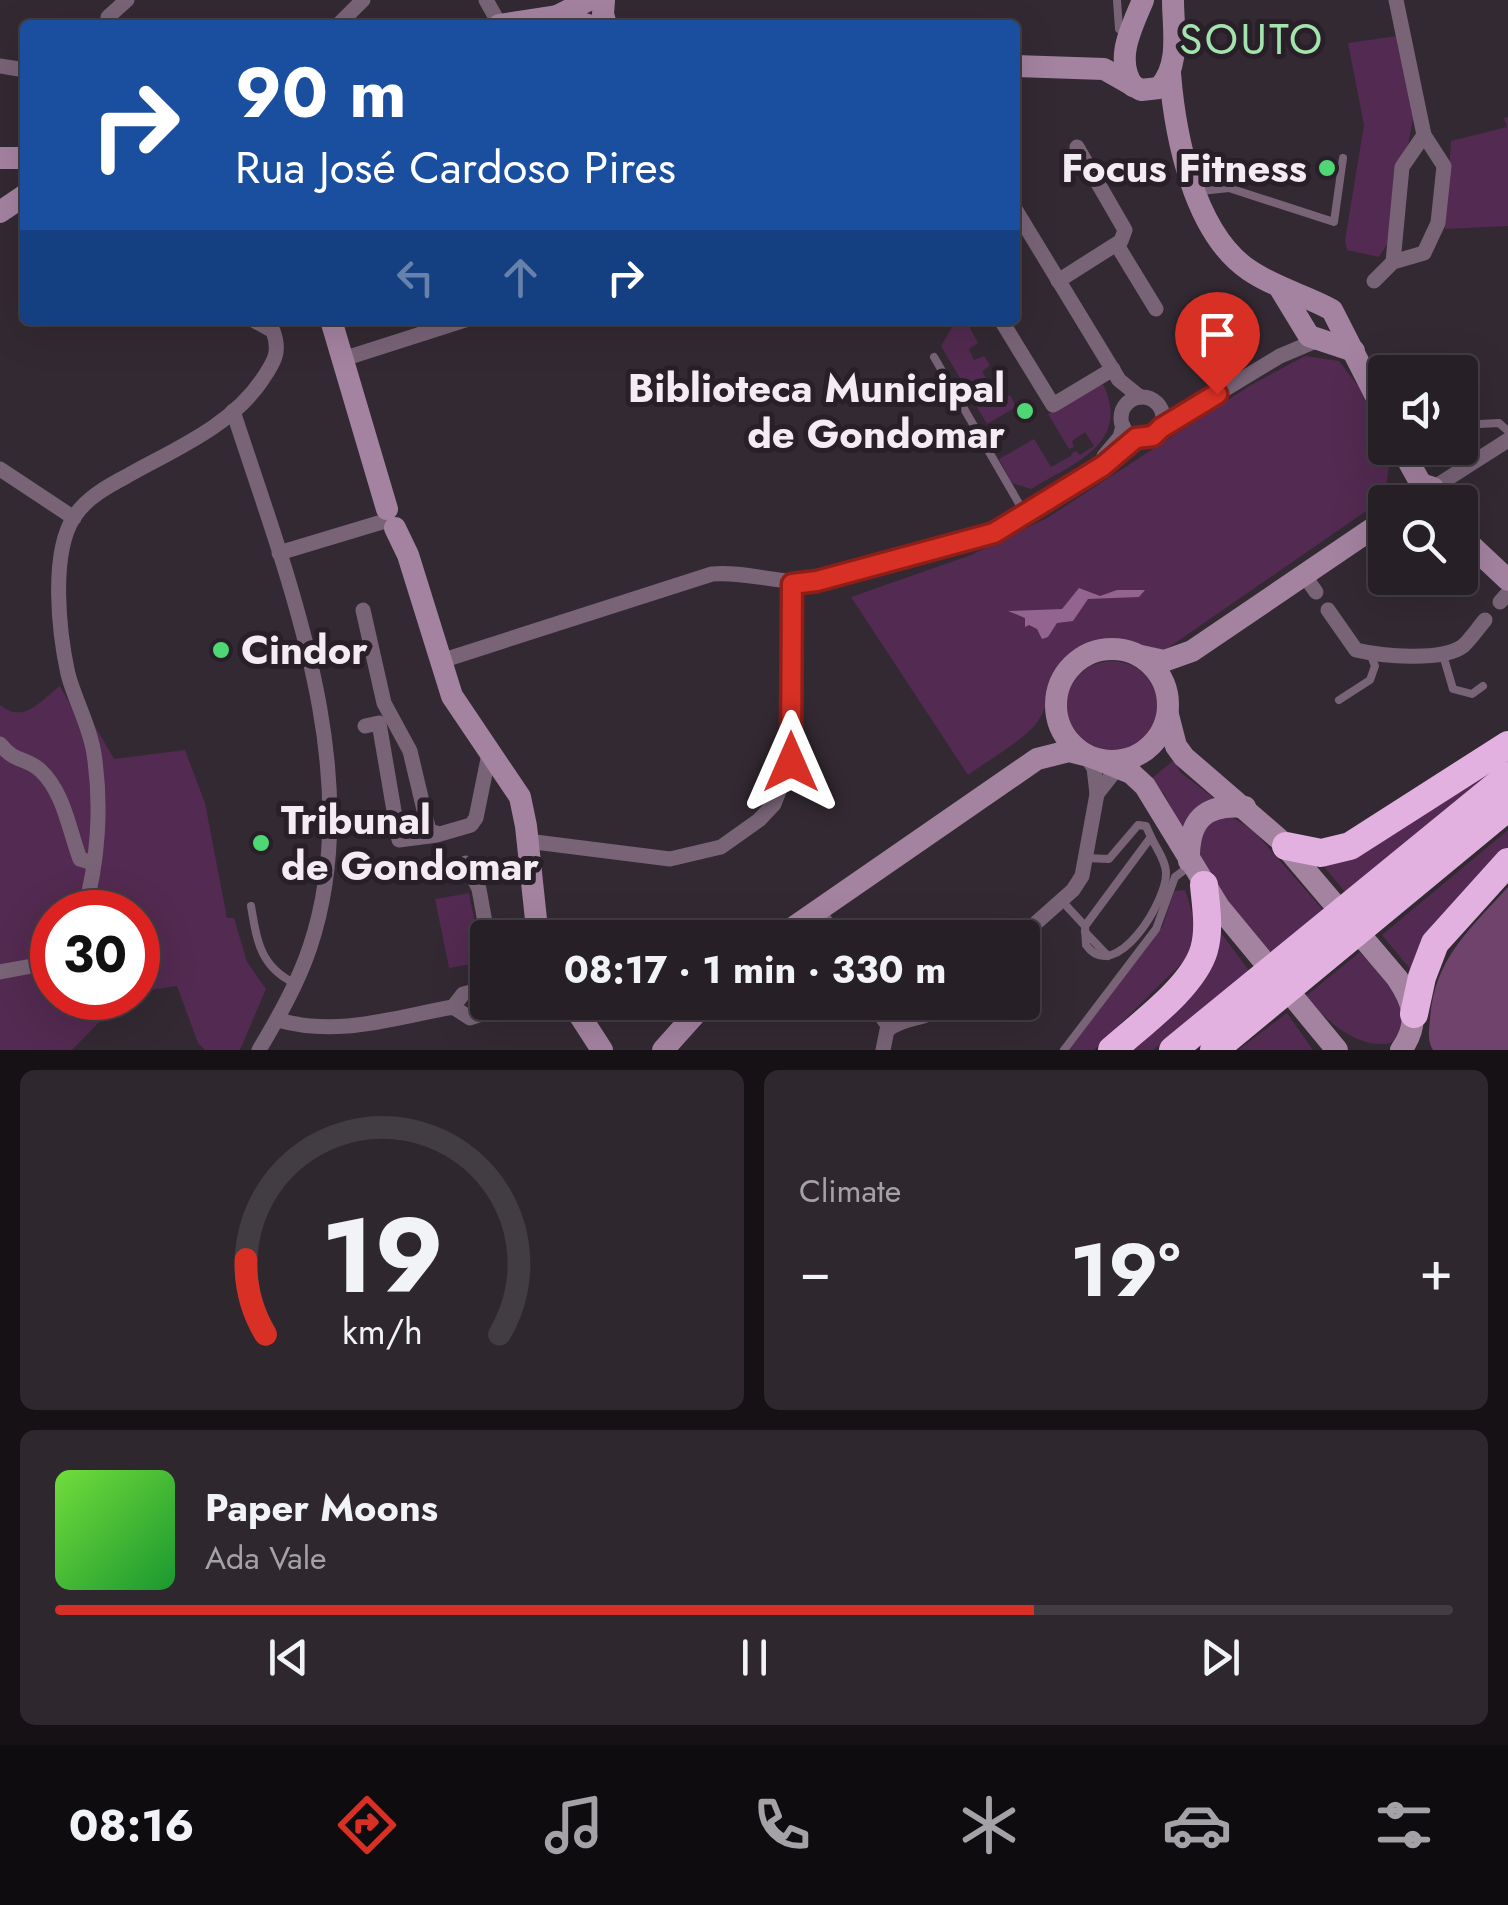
<!DOCTYPE html>
<meta charset="utf-8">
<style>
:root{--surface:#261f26;--page:#2e272e;--text:#f1f3f6;--muted:#a4a2a7;--line:#423d43;--accent:#d93025}
body{margin:0;font-family:Jost,sans-serif;background:var(--page);color:var(--text);height:100vh;display:flex;flex-direction:column;font-size:38px;white-space:nowrap}
*{box-sizing:border-box;margin:0}
p{font-size:32px;color:var(--muted)}
.icon{flex:none;width:55px;height:55px;fill:none;stroke:currentColor;stroke-width:2;stroke-linecap:round;stroke-linejoin:round}
.map{position:relative;height:1050px;overflow:hidden}
.panel{display:flex;flex-direction:column;gap:20px;padding:20px;background:#151115;flex:1}
.panel>*{flex:none}
.top-card{position:absolute;left:20px;top:20px;width:1000px;height:305px;border-radius:10px;box-shadow:0 10px 40px #0002,0 0 0 2px var(--line);background:#1a4fa0;color:#fff;overflow:hidden}
.controls{position:absolute;left:1368px;top:355px;display:grid;gap:20px}
.controls a{display:grid;place-items:center;width:110px;height:110px;border-radius:10px;background:var(--surface);box-shadow:0 10px 40px #0002,0 0 0 2px var(--line);font-size:50px}
.speed{position:absolute;left:30px;top:890px;display:flex;gap:20px;font-size:50px;font-weight:700;text-align:center}
.speed>*{display:grid;place-content:center;width:130px;height:130px;border-radius:50%;background:var(--surface);box-shadow:0 10px 40px #0002,0 0 0 2px var(--line);line-height:1}
.speed .limit{border:15px solid #d22;background:#fff;color:#111}
.pin{position:absolute;display:grid;place-items:center;width:85px;height:85px;color:#fff;margin:-102px -42px;border-radius:50% 50% 50% 0;rotate:-45deg;box-shadow:0 0 10px #0007}
.pin .icon{rotate:45deg}
.me{position:absolute;width:110px;margin:-55px;rotate:0deg;stroke-linejoin:round;filter:drop-shadow(0 0 8px #0008)}
.turn{display:flex;align-items:center;gap:35px;height:210px;padding:0 50px;font-size:45px}
.turn .icon{width:130px;height:130px;stroke-width:2.5}
.turn b{display:block;font-size:70px;line-height:85px}
.lanes{display:flex;align-items:center;height:95px;padding:0 50px;background:#0003;justify-content:center;gap:50px;direction:ltr}
.lanes .off{opacity:.35}
.big{font-size:75px;font-weight:700;line-height:1.1}
.panel .tile{flex:1;display:flex;flex-direction:column;justify-content:center;gap:15px;min-width:0;padding:0 35px;border-radius:15px;background:var(--page)}
.panel .dial{align-items:center;gap:0}
.dial svg{height:260px;overflow:visible;fill:none;stroke:var(--line);stroke-width:7;stroke-linecap:round;text-anchor:middle}
.dial text{fill:var(--text);stroke:none}
.song{display:flex;align-items:center;gap:30px}
.cover{width:120px;height:120px;border-radius:15px;background:linear-gradient(135deg,hsl(100 70% 55%),hsl(130 70% 35%))}
.played{height:10px;border-radius:5px;background:linear-gradient(90deg,var(--accent) 70%,var(--line) 70%)}
.keys{display:flex;justify-content:space-around;direction:ltr}
.heat{display:flex;justify-content:space-between;align-items:center;font-size:55px;direction:ltr}
.panel .tiles{flex:1;display:grid;gap:20px;grid-template-columns:1fr 1fr}
.tile:last-child{grid-column:span 2}
.trip{position:absolute;left:470px;top:920px;width:570px;height:100px;border-radius:10px;background:var(--surface);box-shadow:0 10px 40px #0002,0 0 0 2px var(--line);font-weight:700;line-height:100px;text-align:center}
.dock{display:flex;height:160px;justify-content:space-around;align-items:center;background:#0f0c0f;color:var(--muted)}
.dock .icon{width:70px;height:70px}
.dock .selected{color:var(--accent)}
.dock b{font-size:45px;color:var(--text)}
.map>svg:first-child{display:block}
</style>
<div class="map">
<svg width="1508" height="1050" viewBox="0 0 1508 1050">
<rect width="100%" height="100%" fill="#332932"/>
<g fill="#532a51">
<path d="M1397,36L1413,118L1391,238L1379,257L1347,250L1345,240L1364,125L1348,43Z"/>
<path d="M1508,117V226L1445,229L1451,141L1507,127L1504,118Z"/>
<path d="M956,320H978L969,326L978,343L969,349L974,360L984,356L990,365L982,372L988,381L997,376L1002,384L994,391L1000,401L1010,395L1016,407L987,424L941,346Z"/>
<path d="M1305,356L1339,361L1359,387L1385,440V448L1391,451L1386,488L1372,507L1165,650C1138,653 1120,636 1090,645C1045,657 1058,696 1036,724C1022,741 987,761 968,775L851,597L971,555L1047,518L1251,385Z"/>
<path d="M1102,382C1133,444 1073,463 1031,489L1012,483L999,459L1034,439L1051,467L1071,456L1072,453L1076,451L1080,455L1094,446L1085,432L1072,441L1074,447L1069,449L1048,414Z"/>
<circle cx="1112" cy="707" r="46"/>
<path d="M60,686L77,717L95,726L114,759L185,750L205,803L227,918H234L247,962L266,989L240,1050H205L198,1043L177,986L138,992V912H52V998H123L72,1050H0V705C24,724 39,702 60,686Z"/>
<path d="M1508,755V762L1345,892L1323,865Z"/>
<path d="M1174,760L1180,772L1215,799L1189,817L1181,828L1165,795L1151,779Z"/>
<path d="M1230,816L1252,829L1324,911L1271,954L1240,918L1201,862L1198,837L1211,821Z"/>
<path d="M1508,830V849L1411,970L1382,935Z"/>
<path d="M1185,890C1194,916 1199,936 1185,960L1094,1050H1069L1163,925L1174,891Z"/>
<path d="M469,893L483,962L449,968L435,899Z"/>
<path d="M1213,933H1221L1250,972L1153,1050H1121Z"/>
<path d="M1360,952C1373,967 1398,988 1402,1008C1405,1021 1401,1035 1391,1043C1357,1050 1324,1019 1306,996Z"/>
<path d="M1287,1013L1313,1050H1238Z"/>
</g>
<path fill="#6f436c" d="M1508,887V1050H1433C1427,1040 1429,1031 1430,1019C1434,959 1470,929 1508,887Z"/>
<path fill="#92648f" d="M1079,588L1100,596L1117,590H1145L1139,597L1088,599L1073,621L1057,623L1048,637L1042,639L1037,629L1029,625L1025,627V618L1008,611L1062,609Z"/>
<g fill="none" stroke-linecap="round" stroke-linejoin="round">
<g stroke="#796477" stroke-width="8">
<path d="M1117,0L1119,29L1124,34"/>
<path d="M1201,191L1229,188L1334,222L1343,158"/>
<path d="M934,357L1021,507"/>
<path d="M1460,425L1499,423L1508,431"/>
<path d="M1443,655L1453,689L1472,694L1483,686"/>
<path d="M1339,700L1370,680L1375,666L1370,653"/>
<path d="M1061,900L1085,926L1151,837L1146,826L1138,825L1109,859L1086,858"/>
<path d="M251,906C257,941 260,966 294,983"/>
<path d="M1085,926L1086,945C1115,986 1167,901 1166,873C1166,861 1156,848 1151,837"/>
<path d="M1085,932L1108,956"/>
<path d="M1064,1050L1156,929L1175,877L1191,865"/>
</g>
<g stroke="#796477" stroke-width="15">
<path d="M486,0L500,25"/>
<path d="M108,17L127,0"/>
<path d="M338,25L363,0"/>
<path d="M0,66L25,70"/>
<path d="M1015,209L1119,380L1140,397"/>
<path d="M1117,245L1156,309"/>
<path d="M1393,262L1402,167L1424,135"/>
<path d="M1058,281L1121,241L1125,230L1077,147"/>
<path d="M1374,281L1393,262L1424,253L1438,223L1444,166L1424,135L1396,0"/>
<path d="M1001,320L1053,405L1113,369"/>
<path d="M343,359L465,320"/>
<circle cx="1142" cy="418" r="21"/>
<path d="M233,411C287,577 368,774 310,947C298,983 278,1018 259,1050"/>
<path d="M1161,428L1280,356L1318,340"/>
<path d="M1104,456L1120,437L1123,426"/>
<path d="M0,469L74,518"/>
<path d="M1433,488L1508,440"/>
<path d="M279,553L382,522"/>
<path d="M1304,575L1316,592"/>
<path d="M1500,602L1508,593"/>
<path d="M363,610L384,703L410,751L429,831L440,834L471,825L476,818L490,749"/>
<path d="M1328,610L1356,650C1381,656 1442,662 1463,646C1471,639 1478,628 1485,620"/>
<path d="M441,661L712,574C748,571 781,585 817,581L993,533L1103,466L1136,438"/>
<path d="M365,726L379,723L399,840L437,835"/>
<path d="M0,744C15,763 25,757 40,770C64,792 69,830 80,859L93,863"/>
<path d="M1097,794L1115,771L1137,757"/>
<path d="M527,841L670,859L721,847L759,820L774,804L791,761L792,584"/>
<path d="M466,863L479,889L488,939"/>
<path d="M817,910L838,938"/>
<path d="M84,912C98,862 102,806 94,754C90,726 75,701 68,674C59,633 50,554 74,517C86,498 108,486 127,476C175,449 231,426 262,380C274,362 281,352 273,331L253,320"/>
<path d="M808,916L823,938"/>
<path d="M1019,938L1073,890L1082,876L1097,794L1094,768L1085,755"/>
<path d="M0,972L32,966L52,954"/>
<path d="M871,1002L890,1028"/>
<path d="M887,1002L901,1022"/>
<path d="M453,1007L463,994L488,988"/>
<path d="M278,1020C338,1037 392,1018 453,1007L470,1018L491,1011L494,1002"/>
<path d="M883,1050L887,1030C909,1014 924,1023 947,1002"/>
</g>
<g stroke="#a483a1" stroke-width="22">
<path d="M604,0L603,14L606,25"/>
<path d="M557,16L589,0"/>
<path d="M499,25L557,16L588,25"/>
<path d="M1015,66L1104,69L1141,90L1159,88C1181,65 1173,29 1173,0"/>
<path d="M1170,73C1175,136 1194,233 1249,270C1275,288 1305,295 1332,310L1385,414"/>
<path d="M1133,86C1114,59 1132,27 1143,0"/>
<path d="M0,158H25"/>
<path d="M0,212L25,195"/>
<path d="M1281,290L1309,336L1354,351"/>
<path d="M331,320L387,509"/>
<path d="M1401,448L1421,484"/>
<path d="M1421,484L1433,488L1435,495L1431,502"/>
<path d="M395,528L408,555L452,696L520,797L526,826L538,938"/>
<path d="M1460,535L1508,580"/>
<circle cx="1112" cy="705" r="56"/>
<path d="M1141,656L1164,661L1192,651L1385,520"/>
<path d="M1168,715L1176,746L1184,757L1279,839L1397,978C1414,1003 1420,1024 1401,1050"/>
<path d="M1102,761L1131,773L1145,786L1219,907L1337,1050"/>
<path d="M1189,861C1188,820 1205,803 1245,807"/>
<path d="M778,938L1037,759L1069,751L1085,755"/>
<path d="M571,1002L602,1050"/>
<path d="M663,1050L706,1002"/>
</g>
<g stroke="#e3b1df" stroke-width="28">
<path d="M1286,846L1321,853L1350,846L1508,745"/>
<path d="M1414,1014L1422,977L1435,943L1508,862"/>
<path d="M1112,1050C1141,1024 1193,987 1204,950C1210,929 1206,907 1204,885"/>
<path d="M1173,1050L1508,776"/>
<path d="M1214,1050L1508,807"/>
</g>
</g>
<g fill="none" stroke-linecap="round" stroke-linejoin="round">
<defs>
<path id="route" d="M791,762L792,584L817,581L994,533L1103,466L1136,438L1153,436L1161,428L1217,394"/>
</defs>
<use href="#route" stroke="#8d1f18" stroke-width="25"/>
<use href="#route" stroke="#d93025" stroke-width="18"/>
</g>
<g fill="#4fd675" stroke="#291f28" stroke-width="4">
<circle cx="1327" cy="168" r="10"/>
<circle cx="1025" cy="411" r="10"/>
<circle cx="221" cy="650" r="10"/>
<circle cx="261" cy="843" r="10"/>
</g>
<g text-anchor="middle" stroke-width="10" stroke-linejoin="round" paint-order="stroke">
<g font-size="40" font-weight="bold" fill="#f3edf3" stroke="#291f28" text-anchor="end">
<text x="1307" y="182">Focus Fitness</text>
<text x="1005" y="402">Biblioteca Municipal<tspan x="1005" dy="46">de Gondomar</tspan></text>
<text x="241" y="664" text-anchor="start">Cindor</text>
<text x="281" y="834" text-anchor="start">Tribunal<tspan x="281" dy="46">de Gondomar</tspan></text>
</g>
<g font-size="42" letter-spacing="2.5" fill="#a3e4ae" stroke="#291f28">
<text x="1252" y="54">SOUTO</text>
</g>
</g>
</svg>
<div class="controls">
<a><svg class="icon" aria-label="sound" viewBox="0 0 24 24"><path d="M4 9h4l5-4v14l-5-4H4zM17 9q2 3 0 6"/></svg></a>
<a><svg class="icon" aria-label="search" viewBox="0 0 24 24"><circle cx="10" cy="10" r="6"/><path d="M15 15l6 6"/></svg></a>
</div>
<div class="speed"><div class="limit">30</div></div>
<div class="pin" style="left:1217px;top:394px;background:#d93025"><svg class="icon" aria-label="arrive" viewBox="0 0 24 24"><path d="M6 21V4h12l-3 4 3 4H6"/></svg></div>
<svg class="me" style="left:791px;top:762px" viewBox="-20 -20 40 40"><path d="M0-17L14 15 0 8-14 15z" fill="#d93025" stroke="#fff" stroke-width="4"/></svg>
<div class="trip">08:17 · 1 min · 330 m</div>
<div class="top-card">
<div class="turn"><svg class="icon" aria-label="right" viewBox="0 0 24 24"><path d="M7 20v-9h11M14 6l5 5-5 5"/></svg><div><b>90 m</b>Rua José Cardoso Pires</div></div>
<div class="lanes"><svg class="icon off" aria-label="left" viewBox="0 0 24 24"><path d="M17 20v-9H6M10 6l-5 5 5 5"/></svg><svg class="icon off" aria-label="ahead" viewBox="0 0 24 24"><path d="M12 20V5M6 11l6-6 6 6"/></svg><svg class="icon" aria-label="right" viewBox="0 0 24 24"><path d="M7 20v-9h11M14 6l5 5-5 5"/></svg></div>
</div>
</div>
<section class="panel">
<div class="tiles">
<div class="tile dial"><svg viewBox="0 0 100 80">
<path d="M14 69A42 42 0 1 1 86 69"/>
<path d="M14 69A42 42 0 0 1 8 46" stroke="#d93025"/>
<text x="50" y="56" font-size="32" font-weight="700">19</text>
<text x="50" y="72" font-size="11">km/h</text>
</svg></div>
<div class="tile"><p>Climate</p>
<div class="heat"><a>−</a><b class="big">19°</b><a>+</a></div>
</div>
<div class="tile">
<div class="song"><i class="cover"></i><div><b>Paper Moons</b><p>Ada Vale</p></div></div>
<div class="played"></div>
<div class="keys"><svg class="icon" aria-label="previous" viewBox="0 0 24 24"><path d="M18 5L8 12l10 7zM5 5v14"/></svg><svg class="icon" aria-label="pause" viewBox="0 0 24 24"><path d="M8 5v14M16 5v14"/></svg><svg class="icon" aria-label="next" viewBox="0 0 24 24"><path d="M6 5l10 7-10 7zM19 5v14"/></svg></div>
</div>
</div>
</section>
<nav class="dock">
<b>08:16</b>
<svg class="icon selected" aria-label="directions" viewBox="0 0 24 24"><path d="M12 3l9 9-9 9-9-9zM9 14v-3h6M13 9l2 2-2 2"/></svg>
<svg class="icon" aria-label="music" viewBox="0 0 24 24"><path d="M9 18V5l10-2v13"/><circle cx="6" cy="18" r="3"/><circle cx="16" cy="16" r="3"/></svg>
<svg class="icon" aria-label="phone" viewBox="0 0 24 24"><path d="M5 4h4l2 5-3 2q2 4 5 5l2-3 5 2v4C11 20 4 13 5 4z"/></svg>
<svg class="icon" aria-label="climate" viewBox="0 0 24 24"><path d="M12 3v18M4 7l16 10M4 17L20 7"/></svg>
<svg class="icon" aria-label="car" viewBox="0 0 24 24"><path d="M5 17H2v-5l4-1 3-4h7l3 4 3 1v5h-3M9 17h6M6 11h13"/><circle cx="7" cy="17" r="2"/><circle cx="17" cy="17" r="2"/></svg>
<svg class="icon" aria-label="filters" viewBox="0 0 24 24"><path d="M4 7h16M4 17h16"/><circle cx="9" cy="7" r="2"/><circle cx="15" cy="17" r="2"/></svg>
</nav>
